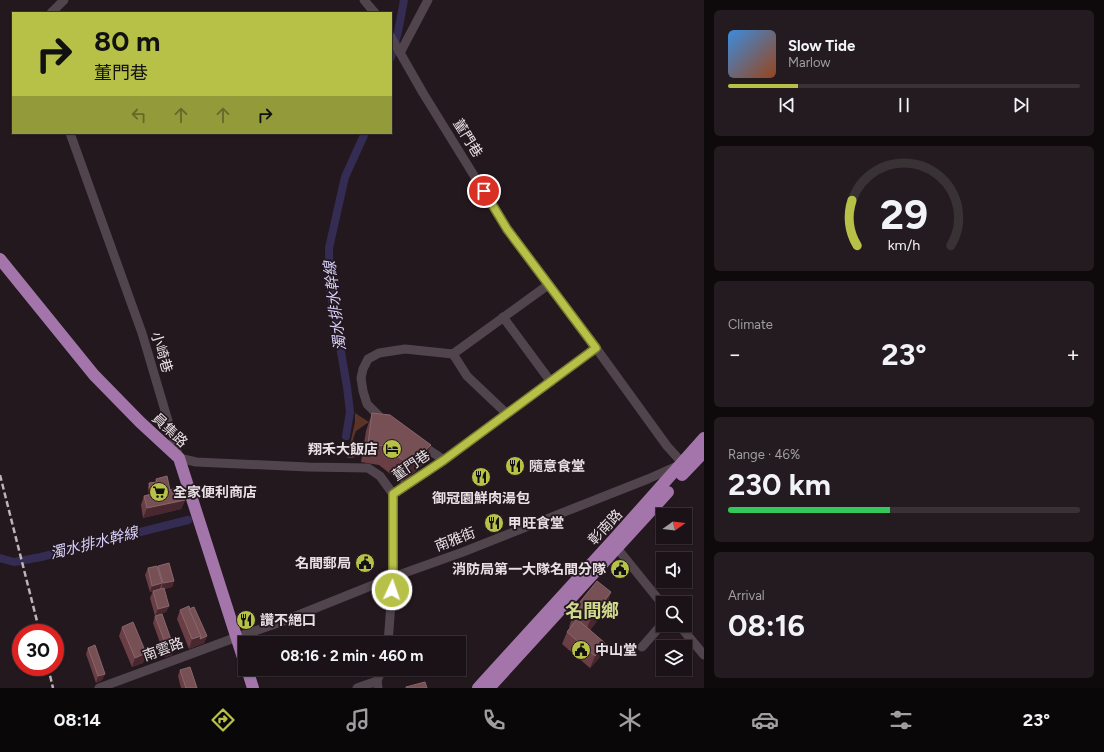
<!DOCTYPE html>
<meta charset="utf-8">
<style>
:root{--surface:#1a1216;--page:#231b1f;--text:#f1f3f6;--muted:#9f9ea1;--line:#383235;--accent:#b7c148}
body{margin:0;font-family:Figtree,"Noto Sans TC",sans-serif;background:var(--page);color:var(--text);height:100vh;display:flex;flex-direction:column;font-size:15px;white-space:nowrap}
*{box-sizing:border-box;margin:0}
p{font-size:13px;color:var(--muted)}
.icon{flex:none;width:22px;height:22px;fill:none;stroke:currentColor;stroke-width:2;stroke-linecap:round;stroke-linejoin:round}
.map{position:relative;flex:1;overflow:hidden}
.side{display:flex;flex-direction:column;gap:10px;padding:10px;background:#0e0a0c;width:400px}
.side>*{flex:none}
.guide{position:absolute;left:12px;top:12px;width:380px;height:122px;border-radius:0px;box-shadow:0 1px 3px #0004,0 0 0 1px var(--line);background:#b7c148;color:#111;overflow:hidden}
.needle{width:26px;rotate:76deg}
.buttons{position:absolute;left:656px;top:508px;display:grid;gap:8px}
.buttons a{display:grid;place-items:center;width:36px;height:36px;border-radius:0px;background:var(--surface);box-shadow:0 1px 3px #0004,0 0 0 1px var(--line);font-size:20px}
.speed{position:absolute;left:12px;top:624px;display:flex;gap:8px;font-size:20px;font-weight:700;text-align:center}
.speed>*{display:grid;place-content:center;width:52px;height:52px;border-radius:50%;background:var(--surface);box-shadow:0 1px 3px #0004,0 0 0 1px var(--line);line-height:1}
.speed .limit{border:6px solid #d22;background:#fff;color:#111}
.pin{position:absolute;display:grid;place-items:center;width:34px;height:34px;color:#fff;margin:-17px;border:2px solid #fff;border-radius:50%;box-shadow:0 1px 4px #0007}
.me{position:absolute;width:44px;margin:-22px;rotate:3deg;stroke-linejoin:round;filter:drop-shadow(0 0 3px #0008)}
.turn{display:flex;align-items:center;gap:14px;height:84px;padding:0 16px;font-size:18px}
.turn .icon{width:52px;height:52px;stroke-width:2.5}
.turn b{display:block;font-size:28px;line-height:34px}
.lanes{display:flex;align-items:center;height:38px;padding:0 16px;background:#0003;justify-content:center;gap:20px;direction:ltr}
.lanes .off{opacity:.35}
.big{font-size:30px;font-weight:700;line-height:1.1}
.side .card{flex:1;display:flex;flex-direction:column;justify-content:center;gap:6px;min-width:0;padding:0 14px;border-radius:6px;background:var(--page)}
.side .dial{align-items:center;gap:0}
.dial svg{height:104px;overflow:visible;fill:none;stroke:var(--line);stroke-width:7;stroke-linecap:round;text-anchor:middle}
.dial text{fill:var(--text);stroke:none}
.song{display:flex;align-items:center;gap:12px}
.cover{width:48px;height:48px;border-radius:6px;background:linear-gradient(135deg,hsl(210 70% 55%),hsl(20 70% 35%))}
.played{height:4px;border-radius:2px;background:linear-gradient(90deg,var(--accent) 20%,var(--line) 20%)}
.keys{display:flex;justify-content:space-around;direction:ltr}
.heat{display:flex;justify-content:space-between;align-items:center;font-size:22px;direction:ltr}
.charge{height:6px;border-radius:3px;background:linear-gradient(90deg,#34c759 46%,var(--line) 0)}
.trip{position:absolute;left:238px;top:636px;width:228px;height:40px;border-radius:0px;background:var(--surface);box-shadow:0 1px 3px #0004,0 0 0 1px var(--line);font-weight:700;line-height:40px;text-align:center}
.dock{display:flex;height:64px;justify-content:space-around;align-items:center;background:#0a0709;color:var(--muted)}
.dock .icon{width:28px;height:28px}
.dock .on{color:var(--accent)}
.dock b{font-size:18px;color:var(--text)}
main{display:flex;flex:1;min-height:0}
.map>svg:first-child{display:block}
</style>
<main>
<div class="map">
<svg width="704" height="688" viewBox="0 0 704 688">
<rect width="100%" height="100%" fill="#23181e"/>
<path fill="#5c3327" d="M355,413L369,422L356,431L353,439L356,445L354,458H347L355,422Z"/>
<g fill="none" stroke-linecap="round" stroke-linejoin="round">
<g stroke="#352c53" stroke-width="8">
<path d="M391,57L398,32L404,0"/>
<path d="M346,436L350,412L347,387L330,288L329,248L345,177L365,133"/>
<path d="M0,558L14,562L41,557L188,520"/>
</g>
<g stroke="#52444c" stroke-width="9">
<path d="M364,0L375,13"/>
<path d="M51,13L64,0"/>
<path d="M391,37L423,93L507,229L596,348L667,446L686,467"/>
<path d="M400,53L428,0"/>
<path d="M70,133L142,333L179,458L196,462L308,467L368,468L380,476L393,494"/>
<path d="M503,317L551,382"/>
<path d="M453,354L467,376L506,413"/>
<path d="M385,420L380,417L367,404L363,391L361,378L363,369L368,359L379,353L405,349L453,354L548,285"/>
<path d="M420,444L444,460"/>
<path d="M393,494L444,460L596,348"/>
<path d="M617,548L663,605"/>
<path d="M679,625L704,655"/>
<path d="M388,643L393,577V494"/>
<path d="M642,647L663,623"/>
<path d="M99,688L237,637L281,622L393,577L463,552L648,479L677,466"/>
<path d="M357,688L377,681"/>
<path d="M378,688L377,681L382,669"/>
</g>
<g stroke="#a375ab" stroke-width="12">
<path d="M0,259L94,375L140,422L179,458L245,664"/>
<path d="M682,475L704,452"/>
<path d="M247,669L253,688"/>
<path d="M478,688L614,539L704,438"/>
<path d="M489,688L668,492"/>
</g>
<g stroke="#bdb3b8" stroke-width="2.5" stroke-dasharray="6 3" stroke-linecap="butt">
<path d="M0,475L40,633"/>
<path d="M48,667L53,688"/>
</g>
</g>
<g fill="#6a3e45">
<path d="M372,413L424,464L402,483L379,465L361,462L366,431Z"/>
<path d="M156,479L170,490L185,500L181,509L143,518L141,505L144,496L149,494L148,487L149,483L155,482Z"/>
<path d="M158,566L174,581L172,587L164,589L169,606L166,612L155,616L150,598L153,591L150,592L145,575L148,568L158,567Z"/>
<path d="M611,592L605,611L590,630L601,656L590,668L562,644L567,632L570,628L569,627L575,608Z"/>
<path d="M189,609L207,636L204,643L189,649L177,619L180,610Z"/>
<path d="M155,616L172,655L165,657L153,623Z"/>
<path d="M122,627L146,653L143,663L132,667L119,636Z"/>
<path d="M88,648L105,674L102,680L96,683L86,654Z"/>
<path d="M180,670L197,688H181L178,676Z"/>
</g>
<g fill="#48282e">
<path d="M431,445L424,464L402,483L409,465Z"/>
<path d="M185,500L181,509L143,518L147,508Z"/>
<path d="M174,581L172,587L161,590L163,583Z"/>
<path d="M162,583L159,590L150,592L152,586Z"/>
<path d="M611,592L605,611L584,638L590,620Z"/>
<path d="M169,606L166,612L155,616L158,609Z"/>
<path d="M201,636H207L204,643L189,649L192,639Z"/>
<path d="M605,643L601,656L590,668L595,656Z"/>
<path d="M174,648L172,655L165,657L168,651Z"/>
<path d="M146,653L143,663L132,667L135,658Z"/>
<path d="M105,674L102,680L96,683L98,676Z"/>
</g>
<g fill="#775056" stroke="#89666c">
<path d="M372,413L390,415L431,445L409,465L385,446L368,444Z"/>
<path d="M167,476L170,490L151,494L149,483L157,482L156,479Z"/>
<path d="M182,487L185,500L147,508L144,496Z"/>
<path d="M169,563L174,581L163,583L158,566Z"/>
<path d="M157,566L162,583L152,586L148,568Z"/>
<path d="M597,581L611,592L590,620L575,608Z"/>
<path d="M164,588L169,606L158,609L153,591Z"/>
<path d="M189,606L201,636L192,639L180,610Z"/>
<path d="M194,607L207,636L200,639L201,636L189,609Z"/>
<path d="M162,614L174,648L168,651L155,616Z"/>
<path d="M577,619L605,643L595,656L567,632Z"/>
<path d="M133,622L146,653L135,658L122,627Z"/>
<path d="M407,637L408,643H393V642Z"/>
<path d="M95,645L105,674L98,676L88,648Z"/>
<path d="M190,667L197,688H186L180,670Z"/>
<path d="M425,682L427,688H406V687Z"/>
</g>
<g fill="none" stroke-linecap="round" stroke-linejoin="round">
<defs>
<path id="route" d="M392,590L393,577V494L444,460L596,348L507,229L484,191"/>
</defs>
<use href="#route" stroke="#777d2f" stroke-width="10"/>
<use href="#route" stroke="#b7c148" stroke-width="7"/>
</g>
<defs>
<symbol id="hotel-disc" viewBox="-11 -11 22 22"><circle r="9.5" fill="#b7c148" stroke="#23181e"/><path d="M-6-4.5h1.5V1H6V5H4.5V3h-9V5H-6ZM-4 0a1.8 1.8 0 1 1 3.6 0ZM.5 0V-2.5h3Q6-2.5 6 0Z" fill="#111"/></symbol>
<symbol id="restaurant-disc" viewBox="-11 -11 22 22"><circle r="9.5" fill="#b7c148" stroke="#23181e"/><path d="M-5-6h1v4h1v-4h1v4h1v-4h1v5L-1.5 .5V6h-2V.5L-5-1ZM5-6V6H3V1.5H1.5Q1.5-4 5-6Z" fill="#111"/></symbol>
<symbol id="supermarket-disc" viewBox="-11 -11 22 22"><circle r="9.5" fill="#b7c148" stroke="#23181e"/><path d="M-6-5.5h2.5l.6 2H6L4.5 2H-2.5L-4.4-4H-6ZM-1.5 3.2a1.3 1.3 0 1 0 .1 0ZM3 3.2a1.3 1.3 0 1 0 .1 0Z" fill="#111"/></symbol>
<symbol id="civic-disc" viewBox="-11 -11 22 22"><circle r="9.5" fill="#b7c148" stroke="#23181e"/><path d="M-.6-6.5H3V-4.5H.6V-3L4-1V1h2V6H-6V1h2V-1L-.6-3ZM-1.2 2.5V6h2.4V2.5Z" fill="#111"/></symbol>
</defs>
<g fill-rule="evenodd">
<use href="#hotel-disc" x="381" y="438" width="22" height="22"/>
<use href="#restaurant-disc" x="504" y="455" width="22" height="22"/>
<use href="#restaurant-disc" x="470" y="466" width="22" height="22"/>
<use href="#supermarket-disc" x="148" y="481" width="22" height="22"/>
<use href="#restaurant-disc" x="483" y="512" width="22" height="22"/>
<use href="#civic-disc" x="354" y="552" width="22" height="22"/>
<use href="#civic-disc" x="609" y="558" width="22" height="22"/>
<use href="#restaurant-disc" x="235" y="609" width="22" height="22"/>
<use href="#civic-disc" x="570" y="639" width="22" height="22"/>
</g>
<g text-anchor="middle" stroke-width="3.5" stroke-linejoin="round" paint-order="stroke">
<g font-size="14" fill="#e9e0e4" stroke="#23181e">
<text transform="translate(468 138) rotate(58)" y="5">董門巷</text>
<text transform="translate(162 352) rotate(73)" y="5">小崎巷</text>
<text transform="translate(170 430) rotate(43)" y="5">員集路</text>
<text transform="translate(411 465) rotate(-34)" y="5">董門巷</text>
<text transform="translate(605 527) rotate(-47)" y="5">彰南路</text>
<text transform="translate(455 539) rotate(-21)" y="5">南雅街</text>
<text transform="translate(163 649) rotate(-20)" y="5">南雲路</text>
</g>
<g font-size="14" font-weight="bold" fill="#e9e0e4" stroke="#23181e" text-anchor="start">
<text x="378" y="454" text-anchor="end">翔禾大飯店</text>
<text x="529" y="471">隨意食堂</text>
<text x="173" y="497">全家便利商店</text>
<text x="481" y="503" text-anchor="middle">御冠園鮮肉湯包</text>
<text x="508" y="528">甲旺食堂</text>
<text x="351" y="568" text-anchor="end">名間郵局</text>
<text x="606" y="574" text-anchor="end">消防局第一大隊名間分隊</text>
<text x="260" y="625">讚不絕口</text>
<text x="595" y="655">中山堂</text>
</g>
<g font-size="15" font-style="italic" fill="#d8d0fb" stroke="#23181e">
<text transform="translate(335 306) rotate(-97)" y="5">濁水排水幹線</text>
<text transform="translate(94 543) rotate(-14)" y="5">濁水排水幹線</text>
</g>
<g font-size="18" font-weight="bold" fill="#d1da8c" stroke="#23181e">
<text x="592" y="617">名間鄉</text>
</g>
</g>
</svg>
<div class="buttons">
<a><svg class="needle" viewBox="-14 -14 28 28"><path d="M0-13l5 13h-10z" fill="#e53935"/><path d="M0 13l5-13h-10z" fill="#9f9ea1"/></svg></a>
<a><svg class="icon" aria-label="sound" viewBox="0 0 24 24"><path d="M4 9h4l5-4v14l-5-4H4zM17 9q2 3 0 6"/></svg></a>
<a><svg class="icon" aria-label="search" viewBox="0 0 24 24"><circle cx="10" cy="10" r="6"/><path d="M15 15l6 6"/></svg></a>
<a><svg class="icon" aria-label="layers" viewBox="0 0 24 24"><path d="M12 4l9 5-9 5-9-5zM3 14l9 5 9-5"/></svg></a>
</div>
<div class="speed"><div class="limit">30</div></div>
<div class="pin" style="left:484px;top:191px;background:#d93025"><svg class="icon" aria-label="arrive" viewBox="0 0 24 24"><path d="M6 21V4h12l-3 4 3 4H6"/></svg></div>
<svg class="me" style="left:392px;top:590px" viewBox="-20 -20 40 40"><circle r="17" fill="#b7c148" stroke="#fff" stroke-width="3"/><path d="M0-11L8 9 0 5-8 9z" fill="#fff"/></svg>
<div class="trip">08:16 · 2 min · 460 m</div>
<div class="guide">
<div class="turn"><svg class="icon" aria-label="right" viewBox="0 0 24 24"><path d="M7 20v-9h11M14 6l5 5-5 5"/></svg><div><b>80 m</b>董門巷</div></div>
<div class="lanes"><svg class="icon off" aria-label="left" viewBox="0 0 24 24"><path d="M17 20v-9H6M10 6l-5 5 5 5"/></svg><svg class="icon off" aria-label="ahead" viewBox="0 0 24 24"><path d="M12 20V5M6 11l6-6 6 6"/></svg><svg class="icon off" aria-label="ahead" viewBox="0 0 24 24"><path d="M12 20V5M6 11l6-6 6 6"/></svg><svg class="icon" aria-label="right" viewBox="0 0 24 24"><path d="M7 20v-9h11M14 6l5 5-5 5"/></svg></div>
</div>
</div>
<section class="side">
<div class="card">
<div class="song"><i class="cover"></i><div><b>Slow Tide</b><p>Marlow</p></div></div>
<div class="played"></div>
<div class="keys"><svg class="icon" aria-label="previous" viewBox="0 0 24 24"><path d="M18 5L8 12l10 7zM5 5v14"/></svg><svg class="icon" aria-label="pause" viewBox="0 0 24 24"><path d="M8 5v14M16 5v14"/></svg><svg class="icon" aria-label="next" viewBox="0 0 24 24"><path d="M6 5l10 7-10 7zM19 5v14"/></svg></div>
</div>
<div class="card dial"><svg viewBox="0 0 100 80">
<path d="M14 69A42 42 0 1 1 86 69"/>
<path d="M14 69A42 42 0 0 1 10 34" stroke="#b7c148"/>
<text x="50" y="56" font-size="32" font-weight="700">29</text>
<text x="50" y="72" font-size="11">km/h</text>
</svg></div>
<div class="card"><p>Climate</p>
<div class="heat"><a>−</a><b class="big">23°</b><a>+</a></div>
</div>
<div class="card"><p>Range · 46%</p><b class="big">230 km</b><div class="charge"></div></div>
<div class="card"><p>Arrival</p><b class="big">08:16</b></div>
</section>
</main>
<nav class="dock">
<b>08:14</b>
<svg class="icon on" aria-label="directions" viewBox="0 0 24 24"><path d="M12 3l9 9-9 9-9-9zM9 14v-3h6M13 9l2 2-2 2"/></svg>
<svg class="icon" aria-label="music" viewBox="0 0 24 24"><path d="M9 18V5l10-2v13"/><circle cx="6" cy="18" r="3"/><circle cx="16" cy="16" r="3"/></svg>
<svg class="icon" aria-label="phone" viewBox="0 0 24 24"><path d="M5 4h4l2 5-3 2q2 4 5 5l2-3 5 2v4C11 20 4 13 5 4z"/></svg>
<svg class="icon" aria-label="climate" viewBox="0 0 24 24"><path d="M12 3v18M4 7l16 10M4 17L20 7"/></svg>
<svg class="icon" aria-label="car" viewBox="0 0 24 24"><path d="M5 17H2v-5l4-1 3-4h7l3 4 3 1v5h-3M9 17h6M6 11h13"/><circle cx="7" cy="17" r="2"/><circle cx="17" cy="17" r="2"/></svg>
<svg class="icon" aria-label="filters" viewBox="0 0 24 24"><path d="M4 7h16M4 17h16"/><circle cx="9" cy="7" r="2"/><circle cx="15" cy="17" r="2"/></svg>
<b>23°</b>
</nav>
